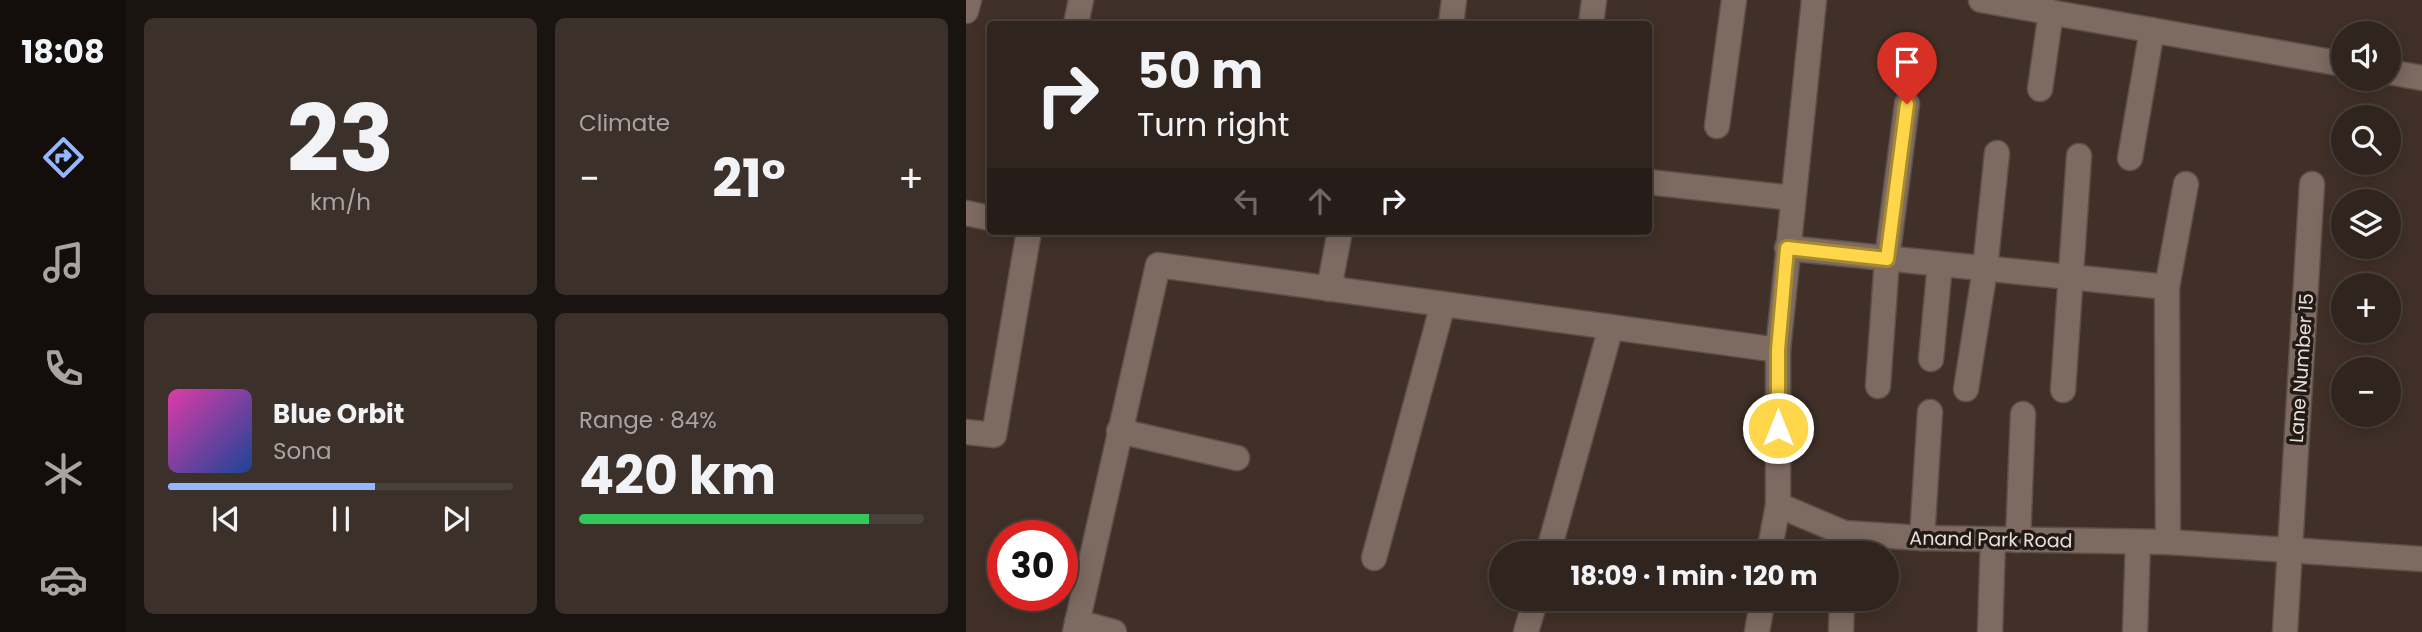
<!DOCTYPE html>
<meta charset="utf-8">
<style>
:root{--surface:#30241e;--page:#3c302b;--text:#f1f3f6;--muted:#a8a4a4;--line:#4b413c;--accent:#95b7fd}
body{margin:0;font-family:Poppins,sans-serif;background:var(--page);color:var(--text);height:100vh;display:flex;flex-direction:column;font-size:26px;white-space:nowrap}
*{box-sizing:border-box;margin:0}
p{font-size:23px;color:var(--muted)}
.icon{flex:none;width:38px;height:38px;fill:none;stroke:currentColor;stroke-width:2;stroke-linecap:round;stroke-linejoin:round}
.map{position:relative;flex:1;overflow:hidden}
.details{display:flex;flex-direction:column;gap:18px;padding:18px;background:#1a1410;width:840px}
.details>*{flex:none}
.top-card{position:absolute;left:21px;top:21px;width:665px;height:214px;border-radius:7px;box-shadow:0 4px 18px #0003,0 0 0 2px var(--line);background:#30241e;color:var(--text);overflow:hidden}
.controls{position:absolute;left:1365px;top:21px;display:grid;gap:14px}
.controls a{display:grid;place-items:center;width:70px;height:70px;border-radius:50%;background:var(--surface);box-shadow:0 4px 18px #0003,0 0 0 2px var(--line);font-size:35px}
.speed{position:absolute;left:21px;top:520px;display:flex;gap:14px;font-size:35px;font-weight:700;text-align:center}
.speed>*{display:grid;place-content:center;width:91px;height:91px;border-radius:50%;background:var(--surface);box-shadow:0 4px 18px #0003,0 0 0 2px var(--line);line-height:1}
.speed .limit{border:10px solid #d22;background:#fff;color:#111}
.pin{position:absolute;display:grid;place-items:center;width:60px;height:60px;color:#fff;margin:-72px -30px;border-radius:50% 50% 50% 0;rotate:-45deg;box-shadow:0 0 7px #0007}
.pin .icon{rotate:45deg}
.me{position:absolute;width:77px;margin:-38px;rotate:0deg;stroke-linejoin:round;filter:drop-shadow(0 0 5px #0008)}
.turn{display:flex;align-items:center;gap:24px;height:147px;padding:0 35px;font-size:32px}
.turn .icon{width:91px;height:91px;stroke-width:2.5}
.turn b{display:block;font-size:49px;line-height:60px}
.lanes{display:flex;align-items:center;height:66px;padding:0 35px;background:#0003;justify-content:center;gap:35px;direction:ltr}
.lanes .off{opacity:.35}
.big{font-size:52px;font-weight:700;line-height:1.1}
.details .tile{flex:1;display:flex;flex-direction:column;justify-content:center;gap:10px;min-width:0;padding:0 24px;border-radius:10px;background:var(--page)}
.details .dial{align-items:center;gap:0}
.dial b{font-size:91px;line-height:1}
.song{display:flex;align-items:center;gap:21px}
.cover{width:84px;height:84px;border-radius:10px;background:linear-gradient(135deg,hsl(320 70% 55%),hsl(220 70% 35%))}
.played{height:7px;border-radius:4px;background:linear-gradient(90deg,var(--accent) 60%,var(--line) 60%)}
.keys{display:flex;justify-content:space-around;direction:ltr}
.heat{display:flex;justify-content:space-between;align-items:center;font-size:38px;direction:ltr}
.charge{height:10px;border-radius:5px;background:linear-gradient(90deg,#34c759 84%,var(--line) 0)}
.details .tiles{flex:1;display:grid;gap:18px;grid-template-columns:repeat(2,1fr)}
.trip{position:absolute;left:523px;top:541px;width:410px;height:70px;border-radius:35px;background:var(--surface);box-shadow:0 4px 18px #0003,0 0 0 2px var(--line);font-weight:700;line-height:70px;text-align:center}
main{display:flex;flex:1;min-height:0}
.tab-bar{display:flex;flex-direction:column;width:126px;justify-content:space-around;align-items:center;background:#130e0c;color:var(--muted)}
.tab-bar .icon{width:49px;height:49px}
.tab-bar .current{color:var(--accent)}
.tab-bar b{font-size:32px;color:var(--text)}
.map>svg:first-child{display:block}
</style>
<main>
<nav class="tab-bar">
<b>18:08</b>
<svg class="icon current" aria-label="directions" viewBox="0 0 24 24"><path d="M12 3l9 9-9 9-9-9zM9 14v-3h6M13 9l2 2-2 2"/></svg>
<svg class="icon" aria-label="music" viewBox="0 0 24 24"><path d="M9 18V5l10-2v13"/><circle cx="6" cy="18" r="3"/><circle cx="16" cy="16" r="3"/></svg>
<svg class="icon" aria-label="phone" viewBox="0 0 24 24"><path d="M5 4h4l2 5-3 2q2 4 5 5l2-3 5 2v4C11 20 4 13 5 4z"/></svg>
<svg class="icon" aria-label="climate" viewBox="0 0 24 24"><path d="M12 3v18M4 7l16 10M4 17L20 7"/></svg>
<svg class="icon" aria-label="car" viewBox="0 0 24 24"><path d="M5 17H2v-5l4-1 3-4h7l3 4 3 1v5h-3M9 17h6M6 11h13"/><circle cx="7" cy="17" r="2"/><circle cx="17" cy="17" r="2"/></svg>
</nav>
<section class="details">
<div class="tiles">
<div class="tile dial"><b>23</b><p>km/h</p></div>
<div class="tile"><p>Climate</p>
<div class="heat"><a>−</a><b class="big">21°</b><a>+</a></div>
</div>
<div class="tile">
<div class="song"><i class="cover"></i><div><b>Blue Orbit</b><p>Sona</p></div></div>
<div class="played"></div>
<div class="keys"><svg class="icon" aria-label="previous" viewBox="0 0 24 24"><path d="M18 5L8 12l10 7zM5 5v14"/></svg><svg class="icon" aria-label="pause" viewBox="0 0 24 24"><path d="M8 5v14M16 5v14"/></svg><svg class="icon" aria-label="next" viewBox="0 0 24 24"><path d="M6 5l10 7-10 7zM19 5v14"/></svg></div>
</div>
<div class="tile"><p>Range · 84%</p><b class="big">420 km</b><div class="charge"></div></div>
</div>
</section>
<div class="map">
<svg width="1456" height="632" viewBox="0 0 1456 632">
<rect width="100%" height="100%" fill="#403028"/>
<g fill="none" stroke-linecap="round" stroke-linejoin="round">
<defs>
<g id="street">
<path d="M1015,0L1377,64"/>
<path d="M0,11L3,0"/>
<path d="M110,24L115,0"/>
<path d="M485,24L488,0"/>
<path d="M625,24L628,0"/>
<path d="M1423,72L1456,78"/>
<path d="M1074,89L1085,12"/>
<path d="M751,126L768,0"/>
<path d="M1164,158L1186,30"/>
<path d="M682,182L827,198"/>
<path d="M0,213L24,218"/>
<path d="M821,248L1201,287"/>
<path d="M363,289L374,231"/>
<path d="M965,359L974,264"/>
<path d="M912,386L921,259L941,104"/>
<path d="M1000,389L1019,269L1031,153"/>
<path d="M1097,390L1113,156"/>
<path d="M153,431L271,458"/>
<path d="M0,432L28,435L63,231"/>
<path d="M812,505L878,533L956,538L1202,542L1456,559"/>
<path d="M956,538L964,412"/>
<path d="M1052,540L1057,414"/>
<path d="M1202,542L1201,287L1220,184"/>
<path d="M582,553L645,327"/>
<path d="M803,553L812,505V350L848,0"/>
<path d="M408,558L477,304"/>
<path d="M111,622L148,632"/>
<path d="M109,632L192,265L812,350"/>
<path d="M560,632L570,598"/>
<path d="M791,632L797,598"/>
<path d="M875,632L876,598"/>
<path d="M1024,632L1027,539"/>
<path d="M1169,632L1172,542"/>
<path d="M1319,632L1346,184"/>
</g>
</defs>
<use href="#street" stroke="#5d4f49" stroke-width="27"/>
<use href="#street" stroke="#7d6a61" stroke-width="24"/>
</g>
<g fill="none" stroke-linecap="round" stroke-linejoin="round">
<defs>
<path id="route" d="M812,428V350L821,248L921,259L941,104"/>
</defs>
<use href="#route" stroke="#a68a30" stroke-width="18"/>
<use href="#route" stroke="#ffd54a" stroke-width="12"/>
</g>
<g text-anchor="middle" stroke-width="7" stroke-linejoin="round" paint-order="stroke">
<g font-size="19" fill="#e9ded9" stroke="#211a16">
<text transform="translate(1335 368) rotate(-86)" y="7">Lane Number 15</text>
<text transform="translate(1025 539) rotate(1)" y="7">Anand Park Road</text>
</g>
</g>
</svg>
<div class="controls">
<a><svg class="icon" aria-label="sound" viewBox="0 0 24 24"><path d="M4 9h4l5-4v14l-5-4H4zM17 9q2 3 0 6"/></svg></a>
<a><svg class="icon" aria-label="search" viewBox="0 0 24 24"><circle cx="10" cy="10" r="6"/><path d="M15 15l6 6"/></svg></a>
<a><svg class="icon" aria-label="layers" viewBox="0 0 24 24"><path d="M12 4l9 5-9 5-9-5zM3 14l9 5 9-5"/></svg></a>
<a>+</a>
<a>−</a>
</div>
<div class="speed"><div class="limit">30</div></div>
<div class="pin" style="left:941px;top:104px;background:#d93025"><svg class="icon" aria-label="arrive" viewBox="0 0 24 24"><path d="M6 21V4h12l-3 4 3 4H6"/></svg></div>
<svg class="me" style="left:812px;top:428px" viewBox="-20 -20 40 40"><circle r="17" fill="#ffd54a" stroke="#fff" stroke-width="3"/><path d="M0-11L8 9 0 5-8 9z" fill="#fff"/></svg>
<div class="trip">18:09 · 1 min · 120 m</div>
<div class="top-card">
<div class="turn"><svg class="icon" aria-label="right" viewBox="0 0 24 24"><path d="M7 20v-9h11M14 6l5 5-5 5"/></svg><div><b>50 m</b>Turn right</div></div>
<div class="lanes"><svg class="icon off" aria-label="left" viewBox="0 0 24 24"><path d="M17 20v-9H6M10 6l-5 5 5 5"/></svg><svg class="icon off" aria-label="ahead" viewBox="0 0 24 24"><path d="M12 20V5M6 11l6-6 6 6"/></svg><svg class="icon" aria-label="right" viewBox="0 0 24 24"><path d="M7 20v-9h11M14 6l5 5-5 5"/></svg></div>
</div>
</div>
</main>
